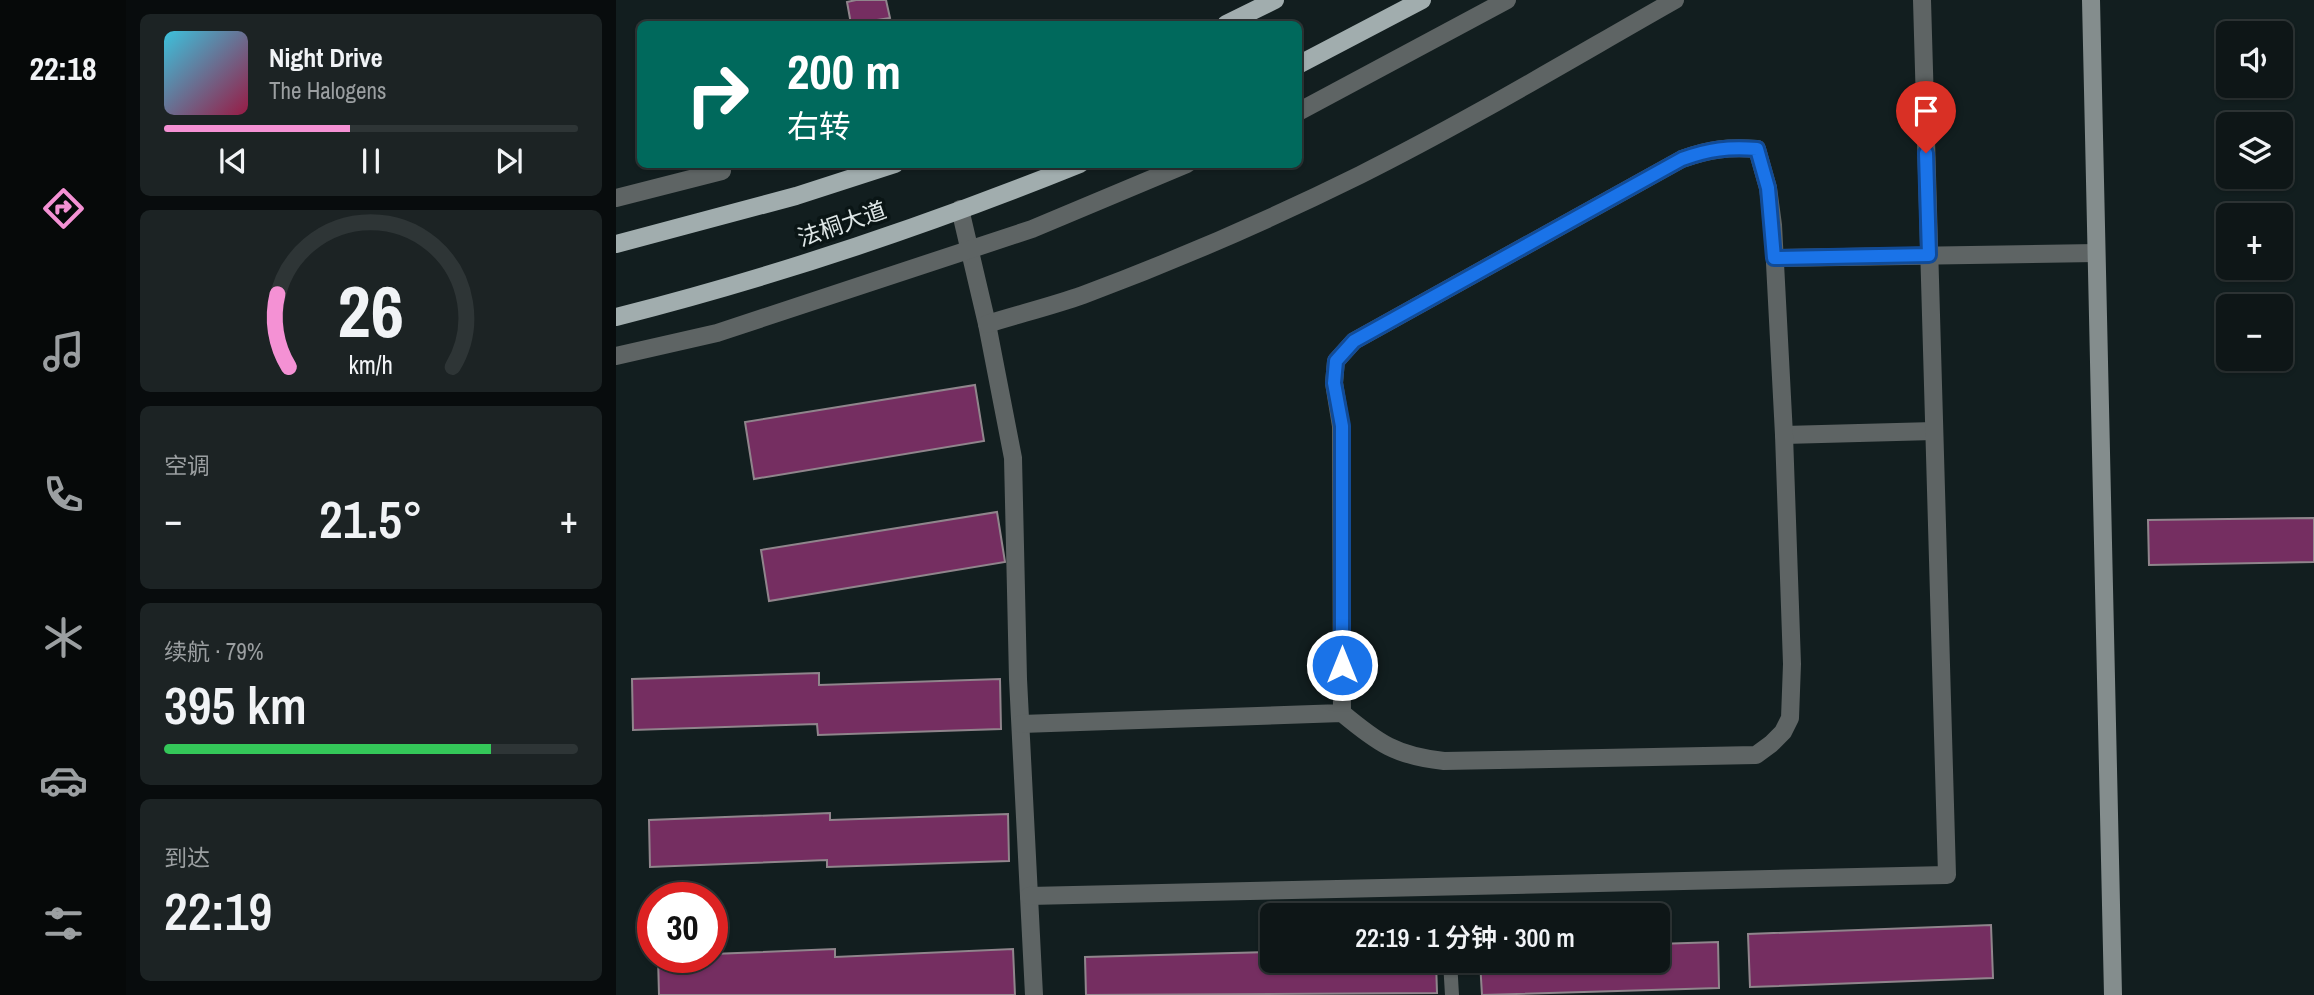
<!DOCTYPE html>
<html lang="zh">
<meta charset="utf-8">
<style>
:root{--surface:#0e1617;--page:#1c2324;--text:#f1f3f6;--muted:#9b9fa1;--line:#2e3536;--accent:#f491d4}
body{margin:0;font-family:"Archivo Narrow","Noto Sans SC",sans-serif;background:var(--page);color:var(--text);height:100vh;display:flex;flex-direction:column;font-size:26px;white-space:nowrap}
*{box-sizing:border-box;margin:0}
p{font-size:23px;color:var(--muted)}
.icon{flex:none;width:38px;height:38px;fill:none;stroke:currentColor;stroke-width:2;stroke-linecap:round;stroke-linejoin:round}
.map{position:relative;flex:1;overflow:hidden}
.drawer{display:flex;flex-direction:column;gap:14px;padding:14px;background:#080c0d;width:490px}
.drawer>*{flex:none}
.top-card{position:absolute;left:21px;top:21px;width:665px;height:147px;border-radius:10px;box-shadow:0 2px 5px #0004,0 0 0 2px var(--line);background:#00695c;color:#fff;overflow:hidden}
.fabs{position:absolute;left:1600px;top:21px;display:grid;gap:14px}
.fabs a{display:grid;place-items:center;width:77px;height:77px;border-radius:10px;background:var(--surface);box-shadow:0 2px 5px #0004,0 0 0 2px var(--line);font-size:35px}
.speed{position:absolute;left:21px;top:882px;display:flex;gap:14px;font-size:35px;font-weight:700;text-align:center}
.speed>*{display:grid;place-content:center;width:91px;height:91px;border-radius:50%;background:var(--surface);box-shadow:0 2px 5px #0004,0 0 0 2px var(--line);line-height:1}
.speed .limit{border:10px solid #d22;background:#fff;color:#111}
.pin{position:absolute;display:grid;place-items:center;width:60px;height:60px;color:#fff;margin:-72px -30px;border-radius:50% 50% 50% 0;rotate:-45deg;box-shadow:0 0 7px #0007}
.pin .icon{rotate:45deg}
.me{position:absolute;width:77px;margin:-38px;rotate:0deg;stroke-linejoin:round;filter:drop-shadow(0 0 5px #0008)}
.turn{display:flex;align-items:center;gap:24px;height:147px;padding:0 35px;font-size:32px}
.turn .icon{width:91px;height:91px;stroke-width:2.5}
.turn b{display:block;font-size:49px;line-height:60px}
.big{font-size:52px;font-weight:600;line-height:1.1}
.drawer .tile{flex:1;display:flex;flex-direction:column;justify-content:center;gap:10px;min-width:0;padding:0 24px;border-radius:10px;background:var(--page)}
.drawer .dial{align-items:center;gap:0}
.dial svg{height:182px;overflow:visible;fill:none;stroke:var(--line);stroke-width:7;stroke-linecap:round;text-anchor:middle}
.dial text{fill:var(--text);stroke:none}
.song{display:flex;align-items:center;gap:21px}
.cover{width:84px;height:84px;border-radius:10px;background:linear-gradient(135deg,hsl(190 70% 55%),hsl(340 70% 35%))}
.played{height:7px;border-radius:4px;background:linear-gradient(90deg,var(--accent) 45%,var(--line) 45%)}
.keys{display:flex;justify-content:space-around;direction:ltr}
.heat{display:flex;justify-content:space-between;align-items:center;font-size:38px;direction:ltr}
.charge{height:10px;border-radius:5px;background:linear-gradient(90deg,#34c759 79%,var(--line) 0)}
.trip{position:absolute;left:644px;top:903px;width:410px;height:70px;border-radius:10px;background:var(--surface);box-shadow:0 2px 5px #0004,0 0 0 2px var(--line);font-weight:600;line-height:70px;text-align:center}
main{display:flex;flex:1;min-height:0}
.dock{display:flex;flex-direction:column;width:126px;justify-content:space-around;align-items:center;background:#060909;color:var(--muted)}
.dock .icon{width:49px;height:49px}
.dock .selected{color:var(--accent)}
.dock b{font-size:32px;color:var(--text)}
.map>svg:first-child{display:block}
</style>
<main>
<nav class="dock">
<b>22:18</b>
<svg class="icon selected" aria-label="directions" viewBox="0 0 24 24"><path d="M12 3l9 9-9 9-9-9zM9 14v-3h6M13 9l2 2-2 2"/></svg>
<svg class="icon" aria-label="music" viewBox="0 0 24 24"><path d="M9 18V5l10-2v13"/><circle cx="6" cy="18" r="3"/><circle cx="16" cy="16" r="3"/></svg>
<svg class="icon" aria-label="phone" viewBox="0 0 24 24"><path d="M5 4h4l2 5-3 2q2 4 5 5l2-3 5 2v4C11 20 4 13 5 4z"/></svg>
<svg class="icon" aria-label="climate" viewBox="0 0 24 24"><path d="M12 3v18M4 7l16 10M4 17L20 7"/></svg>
<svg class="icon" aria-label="car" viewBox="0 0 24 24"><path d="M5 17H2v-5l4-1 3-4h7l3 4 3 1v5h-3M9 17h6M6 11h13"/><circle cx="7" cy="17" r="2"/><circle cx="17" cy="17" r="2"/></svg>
<svg class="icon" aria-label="filters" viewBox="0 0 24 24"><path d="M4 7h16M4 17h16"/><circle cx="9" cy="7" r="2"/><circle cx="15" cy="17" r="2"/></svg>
</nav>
<section class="drawer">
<div class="tile">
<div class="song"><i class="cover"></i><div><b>Night Drive</b><p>The Halogens</p></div></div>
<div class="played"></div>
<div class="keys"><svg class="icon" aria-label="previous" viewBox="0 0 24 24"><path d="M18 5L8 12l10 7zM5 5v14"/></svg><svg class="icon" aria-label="pause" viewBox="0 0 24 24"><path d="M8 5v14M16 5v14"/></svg><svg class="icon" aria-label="next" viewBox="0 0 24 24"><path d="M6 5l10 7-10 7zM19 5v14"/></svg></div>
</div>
<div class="tile dial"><svg viewBox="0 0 100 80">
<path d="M14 69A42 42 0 1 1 86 69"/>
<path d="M14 69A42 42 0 0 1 9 37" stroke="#f491d4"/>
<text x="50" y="56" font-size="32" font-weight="700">26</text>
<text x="50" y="72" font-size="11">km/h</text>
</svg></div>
<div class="tile"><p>空调</p>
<div class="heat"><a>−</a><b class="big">21.5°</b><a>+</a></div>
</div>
<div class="tile"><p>续航 · 79%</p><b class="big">395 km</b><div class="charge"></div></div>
<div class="tile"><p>到达</p><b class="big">22:19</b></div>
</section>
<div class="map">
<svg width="1698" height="995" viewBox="0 0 1698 995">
<rect width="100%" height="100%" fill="#121e1f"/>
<g fill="#752e61" stroke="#90858c" stroke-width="2">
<path d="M240,0H270L274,18L235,24L231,2Z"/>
<path d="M359,385L368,441L138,479L129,422Z"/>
<path d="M381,512L389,562L153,601L145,550Z"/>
<path d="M1698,518V562L1533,565L1532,520Z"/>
<path d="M203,673V685L384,679L385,729L202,735L201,724L17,730L16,679Z"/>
<path d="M214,813V820L392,814L393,861L211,867V860L34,867L33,820Z"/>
<path d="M1375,925L1377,978L1134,987L1132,934Z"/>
<path d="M653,942H656V961H820L821,993L470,995L469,957L653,952Z"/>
<path d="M1102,942L1103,988L866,995L864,961H1041V944Z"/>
<path d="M219,949V957L397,949L399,995H43L42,957H96V954Z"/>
</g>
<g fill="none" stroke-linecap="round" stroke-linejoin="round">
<path stroke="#5e6464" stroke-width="14" d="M834,961L836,995"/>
<g stroke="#5e6464" stroke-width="18">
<path d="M682,112L891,0"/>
<path d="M0,198L106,171"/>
<path d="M344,209L371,324L397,458L402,679L418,995"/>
<path d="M1159,258L1480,253"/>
<path d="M371,324C403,314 436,306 467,295C561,260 655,219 744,175C852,121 955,59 1059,0"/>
<path d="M0,356L101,333L416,229L571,164"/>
<path d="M1168,435L1318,431"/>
<path d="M405,724L726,713C762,743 780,756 828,761L1140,755L1155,744L1167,732L1174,718L1176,664L1168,435L1157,225L1152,188L1141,149C1112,147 1094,149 1066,159L738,341L720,361L718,383L725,426L726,713"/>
<path d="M413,896L1331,875L1306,0"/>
</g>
<path stroke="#848d8d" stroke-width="18" d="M1475,0L1497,995"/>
<g stroke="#a1adae" stroke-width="18">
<path d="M610,24L659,0"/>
<path d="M682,65L806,0"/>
<path d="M0,244L180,196L279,164"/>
<path d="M0,317C158,277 313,225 464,164"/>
</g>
</g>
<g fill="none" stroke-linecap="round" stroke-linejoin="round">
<defs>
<path id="route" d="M726,665V426L718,383L720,361L738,341L1066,159C1094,149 1112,147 1141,149L1152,188L1158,258L1313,255L1310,153"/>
</defs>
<use href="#route" stroke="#114b97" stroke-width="18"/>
<use href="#route" stroke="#1a73e8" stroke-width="12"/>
</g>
<g text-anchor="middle" stroke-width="7" stroke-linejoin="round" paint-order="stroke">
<g font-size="23" fill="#dee6e6" stroke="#0a1515">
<text transform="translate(226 224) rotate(-19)" y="8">法桐大道</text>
</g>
</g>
</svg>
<div class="fabs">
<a><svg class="icon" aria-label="sound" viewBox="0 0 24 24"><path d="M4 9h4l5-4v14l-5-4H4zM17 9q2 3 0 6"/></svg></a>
<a><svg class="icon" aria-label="layers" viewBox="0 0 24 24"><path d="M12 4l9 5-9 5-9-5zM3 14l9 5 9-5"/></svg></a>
<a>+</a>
<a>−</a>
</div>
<div class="speed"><div class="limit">30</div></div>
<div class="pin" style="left:1310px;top:153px;background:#d93025"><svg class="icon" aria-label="arrive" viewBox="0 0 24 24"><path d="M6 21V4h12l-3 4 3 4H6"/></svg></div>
<svg class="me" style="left:726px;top:665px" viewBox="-20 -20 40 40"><circle r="17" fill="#1a73e8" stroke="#fff" stroke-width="3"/><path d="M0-11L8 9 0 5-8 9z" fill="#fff"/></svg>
<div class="trip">22:19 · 1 分钟 · 300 m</div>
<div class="top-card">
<div class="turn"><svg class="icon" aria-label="right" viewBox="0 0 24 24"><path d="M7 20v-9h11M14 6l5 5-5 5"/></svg><div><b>200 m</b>右转</div></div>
</div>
</div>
</main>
